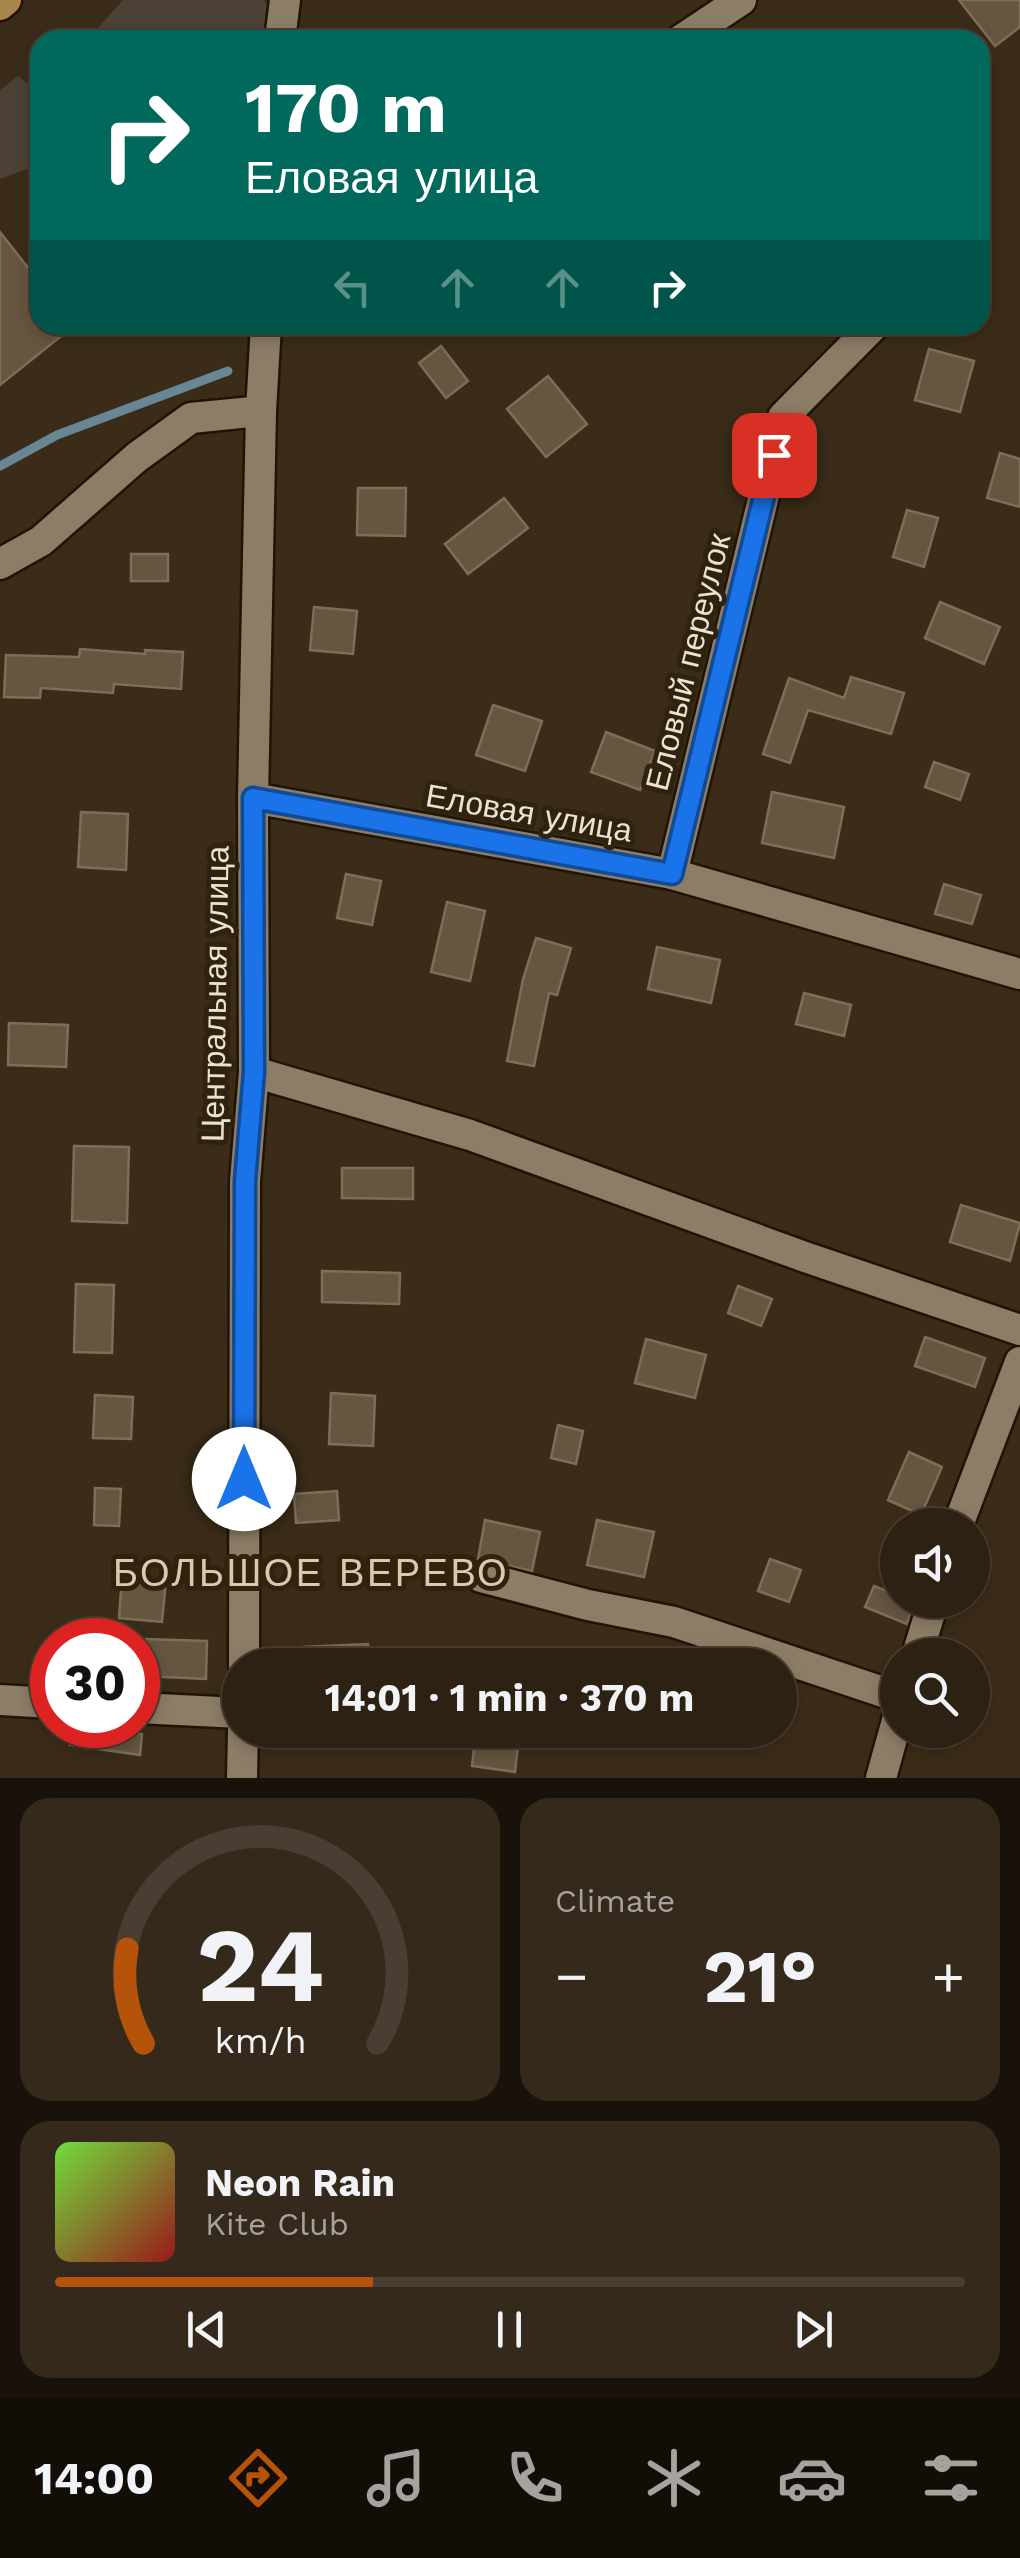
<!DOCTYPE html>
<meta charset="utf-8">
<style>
:root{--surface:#2c2112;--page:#34291b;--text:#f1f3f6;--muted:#a6a39f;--line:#483e32;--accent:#b45309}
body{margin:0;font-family:"Work Sans",sans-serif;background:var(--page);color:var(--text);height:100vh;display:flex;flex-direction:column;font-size:38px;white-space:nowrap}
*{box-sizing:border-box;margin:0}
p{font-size:32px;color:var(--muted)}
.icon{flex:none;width:55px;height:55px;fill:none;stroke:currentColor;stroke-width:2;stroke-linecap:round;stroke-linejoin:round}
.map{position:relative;height:1778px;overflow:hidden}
.panel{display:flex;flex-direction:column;gap:20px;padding:20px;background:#18120a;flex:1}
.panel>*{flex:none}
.banner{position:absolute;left:30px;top:30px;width:960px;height:305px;border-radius:30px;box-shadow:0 5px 15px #0003,0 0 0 2px var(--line);background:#00695c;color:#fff;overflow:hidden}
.controls{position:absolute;left:880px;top:1508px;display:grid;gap:20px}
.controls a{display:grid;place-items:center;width:110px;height:110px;border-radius:50%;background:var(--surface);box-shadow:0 5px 15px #0003,0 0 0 2px var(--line);font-size:50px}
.speed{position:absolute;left:30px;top:1618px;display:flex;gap:20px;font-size:50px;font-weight:700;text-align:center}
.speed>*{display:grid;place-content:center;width:130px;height:130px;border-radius:50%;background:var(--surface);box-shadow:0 5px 15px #0003,0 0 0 2px var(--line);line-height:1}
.speed .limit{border:15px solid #d22;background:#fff;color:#111}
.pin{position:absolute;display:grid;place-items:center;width:85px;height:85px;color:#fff;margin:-42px;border-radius:20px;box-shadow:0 5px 15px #0006}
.me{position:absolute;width:110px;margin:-55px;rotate:0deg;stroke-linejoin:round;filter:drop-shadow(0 0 8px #0008)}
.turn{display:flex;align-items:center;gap:35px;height:210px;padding:0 50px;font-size:45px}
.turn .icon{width:130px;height:130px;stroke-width:2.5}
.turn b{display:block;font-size:70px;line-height:85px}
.lanes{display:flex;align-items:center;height:95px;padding:0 50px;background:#0003;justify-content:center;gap:50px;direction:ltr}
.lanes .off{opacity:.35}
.big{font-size:75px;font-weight:700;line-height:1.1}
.panel .card{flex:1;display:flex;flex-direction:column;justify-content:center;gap:15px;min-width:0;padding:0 35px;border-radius:30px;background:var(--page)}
.panel .dial{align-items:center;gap:0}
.dial svg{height:260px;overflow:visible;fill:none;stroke:var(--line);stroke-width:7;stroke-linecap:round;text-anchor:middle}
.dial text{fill:var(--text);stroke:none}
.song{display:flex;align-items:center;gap:30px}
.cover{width:120px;height:120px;border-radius:15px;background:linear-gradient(135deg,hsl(100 70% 55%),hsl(0 70% 35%))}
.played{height:10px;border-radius:5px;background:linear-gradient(90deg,var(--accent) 35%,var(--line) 35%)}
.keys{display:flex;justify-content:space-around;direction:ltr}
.heat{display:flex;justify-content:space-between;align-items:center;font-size:55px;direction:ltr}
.panel .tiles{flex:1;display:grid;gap:20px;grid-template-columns:1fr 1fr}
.card:last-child{grid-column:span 2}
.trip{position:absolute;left:222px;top:1648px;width:575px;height:100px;border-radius:50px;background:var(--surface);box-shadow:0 5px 15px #0003,0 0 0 2px var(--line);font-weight:700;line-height:100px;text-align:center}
.tab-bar{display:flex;height:160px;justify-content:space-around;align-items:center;background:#120d07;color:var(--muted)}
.tab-bar .icon{width:70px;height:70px}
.tab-bar .current{color:var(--accent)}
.tab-bar b{font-size:45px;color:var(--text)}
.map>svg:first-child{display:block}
</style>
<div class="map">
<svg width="1020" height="1778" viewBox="0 0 1020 1778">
<rect width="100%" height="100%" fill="#3a2c18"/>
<g fill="#4b4235">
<path d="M123,0H264L275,20L271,40H87Z"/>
<path d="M18,76L30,85L40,78V164L0,179V90Z"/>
</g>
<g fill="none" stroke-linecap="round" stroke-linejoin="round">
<path stroke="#688694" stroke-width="9" d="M0,466L57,435L228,371"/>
</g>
<g fill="#665640" stroke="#7d6e58" stroke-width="2.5">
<path d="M959,0H1020V27L995,46Z"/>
<path d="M0,232L40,283V325H75L0,385Z"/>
<path d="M441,346L468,381L446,398L419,363Z"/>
<path d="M929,349L974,361L960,412L915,400Z"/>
<path d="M548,376L587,424L546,457L507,409Z"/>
<path d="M1000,453L1020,459V507L987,498Z"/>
<path d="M358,488H406L405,536L357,535Z"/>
<path d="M504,498L528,528L468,574L445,544Z"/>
<path d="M907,510L938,518L924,567L893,557Z"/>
<rect x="131" y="554" width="37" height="27"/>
<path d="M940,602L1000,627L984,664L925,638Z"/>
<path d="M314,607L357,611L353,654L310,650Z"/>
<path d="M80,649L145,654V650L183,652L181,689L114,684L113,693L41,688L40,698L4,697L6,655L79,657Z"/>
<path d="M851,677L904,693L891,734L808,710L790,763L763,754L789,678L844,698Z"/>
<path d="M493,705L542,721L525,771L476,755Z"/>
<path d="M606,732L655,751L640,790L591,772Z"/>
<path d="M934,762L969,774L960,800L925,787Z"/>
<path d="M772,792L844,807L834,858L762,843Z"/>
<path d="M81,812L128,814L126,870L78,867Z"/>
<path d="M346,874L381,881L372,925L337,918Z"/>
<path d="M944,884L981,895L972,924L935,914Z"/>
<path d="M447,902L485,911L470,981L431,972Z"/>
<path d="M536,938L571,948L557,995L549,993L534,1066L507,1061L523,979Z"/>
<path d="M657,947L720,960L711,1003L648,989Z"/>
<path d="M804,993L851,1005L844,1036L796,1024Z"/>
<path d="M9,1023L68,1025L66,1067L8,1065Z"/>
<path d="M74,1146L129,1147L127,1223L72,1221Z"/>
<path d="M342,1168H413V1199L342,1198Z"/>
<path d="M961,1205L1020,1223L1010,1261L950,1242Z"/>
<path d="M322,1271L400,1273L399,1304L322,1302Z"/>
<path d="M76,1284L114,1285L112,1353L74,1352Z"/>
<path d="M738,1286L772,1299L761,1326L728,1313Z"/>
<path d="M925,1337L985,1358L975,1387L915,1366Z"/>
<path d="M646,1339L706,1355L695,1398L635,1383Z"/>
<path d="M331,1393L375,1396L373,1446L329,1444Z"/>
<path d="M95,1395L133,1397L131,1439L93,1438Z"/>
<path d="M558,1425L583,1431L576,1464L551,1458Z"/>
<path d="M909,1452L942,1467L921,1515L888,1500Z"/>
<path d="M95,1488L121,1489L119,1526L94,1525Z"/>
<path d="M337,1491L339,1520L296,1523L294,1494Z"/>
<path d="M485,1520L540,1532L532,1571L478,1559Z"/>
<path d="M597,1520L654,1532L644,1577L587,1565Z"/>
<path d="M770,1559L801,1570L789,1602L758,1591Z"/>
<path d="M122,1577L166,1580L162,1622L119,1618Z"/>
<path d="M874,1586L898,1595V1600L914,1602L907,1624L865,1607Z"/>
<path d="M144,1639L207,1641L206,1679L143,1676Z"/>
<path d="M368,1644L369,1665H303V1647Z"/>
<path d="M73,1725L142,1734L140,1755L70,1745Z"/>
<path d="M476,1730H520L515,1772L472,1766Z"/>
</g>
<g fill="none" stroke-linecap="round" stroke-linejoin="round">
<defs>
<g id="minor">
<path d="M280,40L285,0"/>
<path d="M681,40L741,0"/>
<path d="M0,564L41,541L137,457L191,418L261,411"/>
<path d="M253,798L672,874L1020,974"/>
<path d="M672,874L783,417L874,325"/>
<path d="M254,1072L470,1135L805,1257L1020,1330"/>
<path d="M958,1525L1020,1362"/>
<path d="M481,1577L588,1605L674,1622L898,1697"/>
<path d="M917,1655L934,1600"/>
<path d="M244,1665L245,1181L254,1072L253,798L261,411L266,325"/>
<path d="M0,1700L52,1703"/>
<path d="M138,1708L240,1713"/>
<path d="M242,1778L243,1730"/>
<path d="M881,1778L898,1717"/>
</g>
<path id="major" d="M0,5L6,0"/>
</defs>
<use href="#minor" stroke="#211402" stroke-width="35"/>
<use href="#major" stroke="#211402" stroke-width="35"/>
<use href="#minor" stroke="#8c7d66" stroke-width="30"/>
<use href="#major" stroke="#aa864c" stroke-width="30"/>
</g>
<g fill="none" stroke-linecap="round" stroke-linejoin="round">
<defs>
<path id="route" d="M244,1479L245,1181L254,1072L253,798L672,874L774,455"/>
</defs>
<use href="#route" stroke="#114b97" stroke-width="25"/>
<use href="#route" stroke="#1a73e8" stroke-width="18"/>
</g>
<g text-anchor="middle" stroke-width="10" stroke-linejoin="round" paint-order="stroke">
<g font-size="32" fill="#ebe2d6" stroke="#30230e">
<text transform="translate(688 662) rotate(-76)" y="11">Еловый переулок</text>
<text transform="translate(529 813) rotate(10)" y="11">Еловая улица</text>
<text transform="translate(215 994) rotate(-89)" y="11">Центральная улица</text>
</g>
<g font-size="38" letter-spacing="2.5" fill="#dac9b1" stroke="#30230e">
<text x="311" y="1586">БОЛЬШОЕ ВЕРЕВО</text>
</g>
</g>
</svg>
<div class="controls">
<a><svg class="icon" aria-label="sound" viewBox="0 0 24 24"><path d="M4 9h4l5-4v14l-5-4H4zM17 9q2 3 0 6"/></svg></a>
<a><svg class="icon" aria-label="search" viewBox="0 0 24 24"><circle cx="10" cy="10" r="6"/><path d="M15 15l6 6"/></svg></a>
</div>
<div class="speed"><div class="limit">30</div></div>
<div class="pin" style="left:774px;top:455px;background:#d93025"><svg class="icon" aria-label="arrive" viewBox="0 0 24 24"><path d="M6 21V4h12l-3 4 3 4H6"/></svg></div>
<svg class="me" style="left:244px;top:1479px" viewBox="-20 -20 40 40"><circle r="19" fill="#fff"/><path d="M0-13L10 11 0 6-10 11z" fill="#1a73e8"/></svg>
<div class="trip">14:01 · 1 min · 370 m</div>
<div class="banner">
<div class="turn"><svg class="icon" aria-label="right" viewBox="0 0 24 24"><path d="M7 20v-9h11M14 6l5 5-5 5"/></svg><div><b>170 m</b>Еловая улица</div></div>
<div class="lanes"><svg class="icon off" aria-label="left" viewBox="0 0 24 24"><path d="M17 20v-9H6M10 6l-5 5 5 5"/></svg><svg class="icon off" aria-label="ahead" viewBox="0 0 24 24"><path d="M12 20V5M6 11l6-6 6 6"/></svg><svg class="icon off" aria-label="ahead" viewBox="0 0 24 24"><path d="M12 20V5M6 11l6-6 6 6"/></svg><svg class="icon" aria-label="right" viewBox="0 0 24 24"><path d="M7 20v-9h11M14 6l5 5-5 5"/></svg></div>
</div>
</div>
<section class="panel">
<div class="tiles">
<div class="card dial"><svg viewBox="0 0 100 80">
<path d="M14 69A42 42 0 1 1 86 69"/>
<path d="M14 69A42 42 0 0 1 9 40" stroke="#b45309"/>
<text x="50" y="56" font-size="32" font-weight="700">24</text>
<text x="50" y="72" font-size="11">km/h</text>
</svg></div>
<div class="card"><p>Climate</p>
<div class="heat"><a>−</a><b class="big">21°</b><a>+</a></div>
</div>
<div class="card">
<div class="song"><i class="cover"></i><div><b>Neon Rain</b><p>Kite Club</p></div></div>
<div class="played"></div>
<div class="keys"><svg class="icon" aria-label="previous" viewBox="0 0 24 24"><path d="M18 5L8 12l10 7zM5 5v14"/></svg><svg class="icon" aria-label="pause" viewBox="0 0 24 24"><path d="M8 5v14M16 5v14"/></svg><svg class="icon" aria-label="next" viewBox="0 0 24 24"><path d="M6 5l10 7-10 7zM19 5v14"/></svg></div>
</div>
</div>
</section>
<nav class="tab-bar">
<b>14:00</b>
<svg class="icon current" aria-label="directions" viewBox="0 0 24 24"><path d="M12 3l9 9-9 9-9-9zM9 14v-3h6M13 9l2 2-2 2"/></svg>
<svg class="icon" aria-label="music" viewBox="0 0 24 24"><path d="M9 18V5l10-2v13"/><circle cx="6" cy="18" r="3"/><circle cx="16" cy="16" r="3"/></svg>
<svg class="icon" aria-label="phone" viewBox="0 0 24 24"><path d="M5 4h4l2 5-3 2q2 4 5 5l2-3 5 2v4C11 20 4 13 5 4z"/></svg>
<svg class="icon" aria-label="climate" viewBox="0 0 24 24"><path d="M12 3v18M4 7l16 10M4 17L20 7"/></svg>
<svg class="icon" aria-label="car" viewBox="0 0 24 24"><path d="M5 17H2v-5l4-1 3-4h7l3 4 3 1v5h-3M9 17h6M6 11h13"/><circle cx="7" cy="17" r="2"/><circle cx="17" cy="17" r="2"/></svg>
<svg class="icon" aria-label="filters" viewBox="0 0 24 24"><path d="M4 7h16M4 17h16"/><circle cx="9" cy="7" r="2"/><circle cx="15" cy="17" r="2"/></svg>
</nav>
